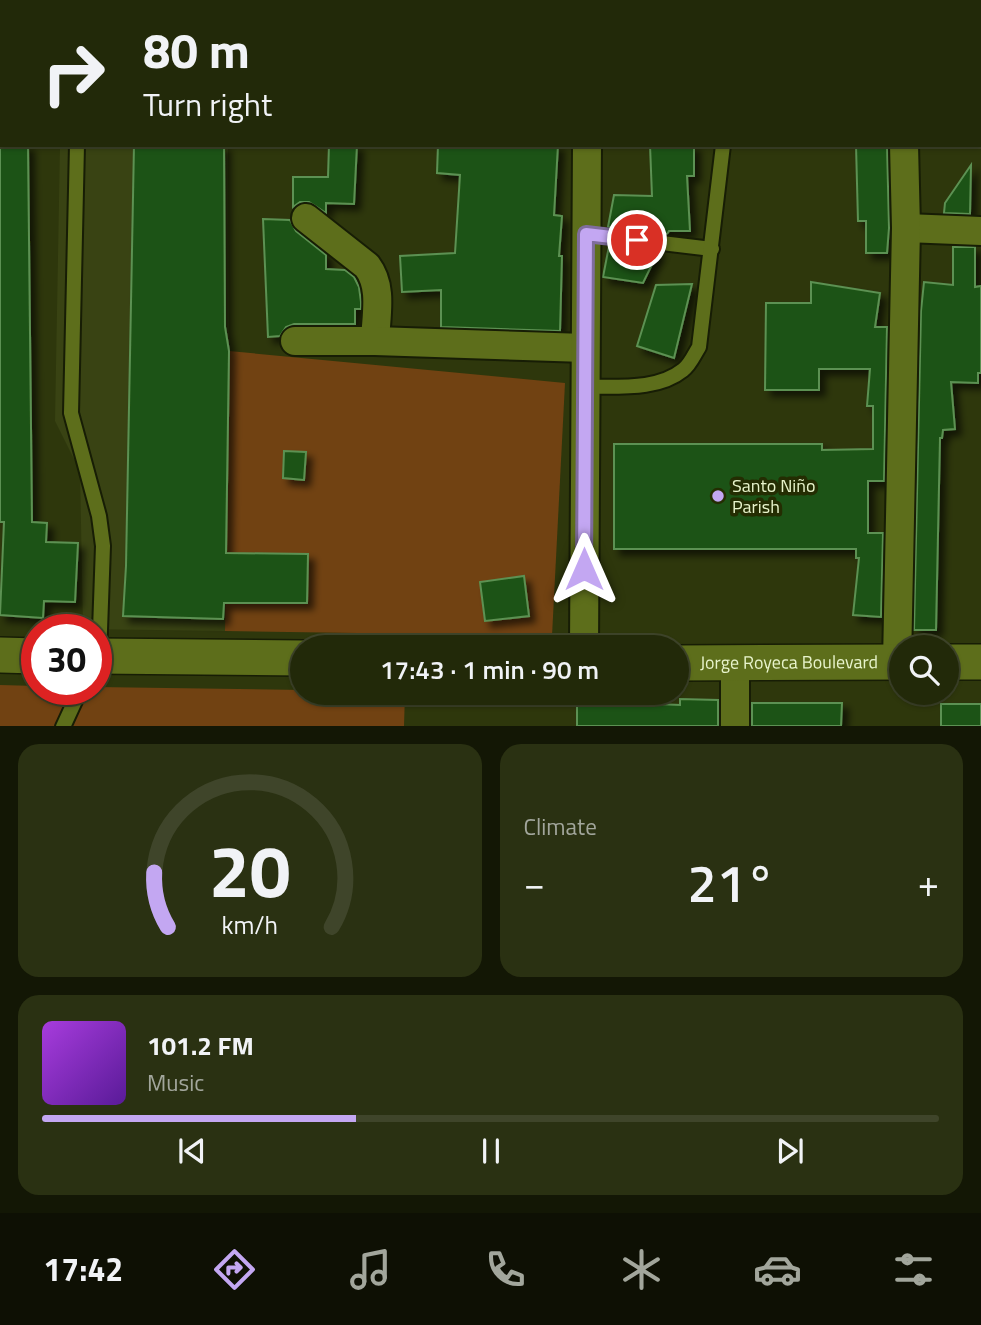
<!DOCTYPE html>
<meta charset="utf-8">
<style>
:root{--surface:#222909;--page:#2a3112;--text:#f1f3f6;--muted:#a2a69c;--line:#3f452a;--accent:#c3a7f2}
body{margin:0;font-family:"Titillium Web",sans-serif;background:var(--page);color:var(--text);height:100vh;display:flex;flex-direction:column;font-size:26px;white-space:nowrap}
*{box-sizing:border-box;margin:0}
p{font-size:23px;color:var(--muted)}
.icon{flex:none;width:38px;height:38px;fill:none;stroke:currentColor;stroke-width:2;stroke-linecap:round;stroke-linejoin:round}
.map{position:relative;height:726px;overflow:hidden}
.drawer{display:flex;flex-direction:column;gap:18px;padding:18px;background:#131705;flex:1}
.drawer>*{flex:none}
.hud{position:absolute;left:0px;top:0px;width:982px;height:147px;box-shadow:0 2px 5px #0004,0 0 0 2px var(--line);background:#222909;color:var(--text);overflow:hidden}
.tools{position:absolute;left:889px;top:635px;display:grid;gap:14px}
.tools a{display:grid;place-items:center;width:70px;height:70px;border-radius:50%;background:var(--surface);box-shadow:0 2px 5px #0004,0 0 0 2px var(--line);font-size:35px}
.speed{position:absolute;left:21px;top:614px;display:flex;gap:14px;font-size:35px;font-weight:700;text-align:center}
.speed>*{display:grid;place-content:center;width:91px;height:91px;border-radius:50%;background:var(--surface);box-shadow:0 2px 5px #0004,0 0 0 2px var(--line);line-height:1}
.speed .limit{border:10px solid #d22;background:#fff;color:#111}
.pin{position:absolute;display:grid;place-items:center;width:60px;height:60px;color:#fff;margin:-30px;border:4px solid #fff;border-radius:50%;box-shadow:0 2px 7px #0007}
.me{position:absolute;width:77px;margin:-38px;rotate:0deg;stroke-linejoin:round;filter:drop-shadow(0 0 5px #0008)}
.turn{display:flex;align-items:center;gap:24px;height:147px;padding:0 28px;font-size:32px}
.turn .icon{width:91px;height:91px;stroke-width:2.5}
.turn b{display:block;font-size:49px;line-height:60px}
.big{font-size:52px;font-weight:600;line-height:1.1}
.drawer .card{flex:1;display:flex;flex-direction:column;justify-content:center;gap:10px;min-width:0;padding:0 24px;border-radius:21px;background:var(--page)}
.drawer .dial{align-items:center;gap:0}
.dial svg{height:182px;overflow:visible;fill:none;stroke:var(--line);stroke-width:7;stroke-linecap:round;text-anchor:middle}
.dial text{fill:var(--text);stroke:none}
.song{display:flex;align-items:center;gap:21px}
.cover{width:84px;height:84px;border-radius:10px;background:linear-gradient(135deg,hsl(280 70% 55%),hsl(270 70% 35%))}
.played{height:7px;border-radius:4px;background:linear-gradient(90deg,var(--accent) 35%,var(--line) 35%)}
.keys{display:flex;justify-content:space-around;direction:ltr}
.heat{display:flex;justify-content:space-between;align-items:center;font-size:38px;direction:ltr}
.drawer .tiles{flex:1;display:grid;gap:18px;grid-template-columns:1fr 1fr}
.card:last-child{grid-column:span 2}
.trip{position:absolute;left:290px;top:635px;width:399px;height:70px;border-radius:35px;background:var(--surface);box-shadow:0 2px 5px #0004,0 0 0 2px var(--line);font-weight:600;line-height:70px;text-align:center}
.dock{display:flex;height:112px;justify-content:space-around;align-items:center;background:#0e1004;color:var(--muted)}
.dock .icon{width:49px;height:49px}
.dock .active{color:var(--accent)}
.dock b{font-size:32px;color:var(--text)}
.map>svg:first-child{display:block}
</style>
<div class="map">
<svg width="981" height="727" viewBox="0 0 981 727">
<defs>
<filter id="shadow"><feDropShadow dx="6" dy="6" stdDeviation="3.5" flood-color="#0009"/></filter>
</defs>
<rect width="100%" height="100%" fill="#2e370c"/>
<path fill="#394313" d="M60,145H228L229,351L225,631L83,629L80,471L55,421Z"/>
<g fill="#714212">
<path d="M229,351L565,383L552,636L225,631Z"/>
<path d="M0,685L37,686V690H96V687L303,690V693H405L404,726H0Z"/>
</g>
<g fill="#1e5315" stroke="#5b9152" stroke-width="2" filter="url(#shadow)">
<path d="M0,145H28L32,522L47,523L46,542L78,543L75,602L44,601L43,618L0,615L4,522H0Z"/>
<path d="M134,145H224L225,327L229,351L226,553L308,554L307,603H224L223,619L123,616L126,566Z"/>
<path d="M329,145H357L354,204L326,203V213L309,202H300L293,207V177H328Z"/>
<path d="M438,145H558L554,215L562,216L559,256H562L560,331L441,327V290L402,292L400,256L455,253L460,175L437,173Z"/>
<path d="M650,145H694V176H687L690,231H669L667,234L608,227L614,195L652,196Z"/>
<path d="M856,145H887L889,228L887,253H866V221H858Z"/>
<path d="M971,165L970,214L944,213L945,203Z"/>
<path d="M263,219L290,220L296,231L326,255V269L345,270L354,277L359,287L361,302V309H355V324H294L286,327L280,336L268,337Z"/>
<path d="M609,246L658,252L643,283L603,277Z"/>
<path d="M953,247H975V287L981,286V373H978V383L951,382L955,429L943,430L942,438H940L936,630H914L921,311L924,282L953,285Z"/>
<path d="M811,282L880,293L875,327H887L884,481H868V533H883L881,617L853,615L859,558H856V549H614V444H822V450L873,449V406H867L870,369H819V390H765L766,303H811Z"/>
<path d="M692,284L674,358L637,346L656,285Z"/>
<path d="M284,451L306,452L304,480L283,478Z"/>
<path d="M524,576L529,616L485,621L480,582Z"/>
<path d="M577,699H632V703L680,705V699L718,700V726H577Z"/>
<path d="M752,703H842L841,726H752Z"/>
<rect x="941" y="704" width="40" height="22"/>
</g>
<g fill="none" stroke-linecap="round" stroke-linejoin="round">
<defs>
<g id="service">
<path d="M77,145L71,413L99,516L103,546L99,658"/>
<path d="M586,234L712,249"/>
<path d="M585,387C616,386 657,391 683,370C690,365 694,355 699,347L723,145"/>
<path d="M63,727L80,690"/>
</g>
<g id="minor">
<path d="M899,0V2"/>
<path d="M587,2V0"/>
<path d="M306,218L367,266C383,287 376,315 375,341"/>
<path d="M906,228L981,231"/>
<path d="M295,341H375L585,348"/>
<path d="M584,648L587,145"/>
<path d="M897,662L906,228L904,145"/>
<path d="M735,727V663"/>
</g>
<g id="tertiary">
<path d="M0,655L37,656"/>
<path d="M96,656L303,658"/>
<path d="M947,662H981"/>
<path id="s1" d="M677,663L901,662"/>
</g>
</defs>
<use href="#service" stroke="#171d05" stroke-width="18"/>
<use href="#minor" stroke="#171d05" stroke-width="32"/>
<use href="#tertiary" stroke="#171d05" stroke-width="38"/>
<use href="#service" stroke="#5d6e1b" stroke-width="14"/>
<use href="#minor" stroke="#5d6e1b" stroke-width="28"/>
<use href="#tertiary" stroke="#5d6e1b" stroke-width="35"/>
</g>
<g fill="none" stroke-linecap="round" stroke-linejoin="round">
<defs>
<path id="route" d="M584,569L586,234L637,240"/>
</defs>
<use href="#route" stroke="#7f6d9d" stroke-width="18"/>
<use href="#route" stroke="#c3a7f2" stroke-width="12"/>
</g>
<circle fill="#c3a7f2" stroke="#242d02" stroke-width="2.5" cx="718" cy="496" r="7"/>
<g text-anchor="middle" stroke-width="7" stroke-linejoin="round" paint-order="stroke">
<g font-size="18" fill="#e8f4cc" stroke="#242d02" text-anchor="start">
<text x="732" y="492">Santo Niño<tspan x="732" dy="21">Parish</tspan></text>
</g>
<g font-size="18" fill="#e8f4cc" stroke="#242d02">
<text dy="6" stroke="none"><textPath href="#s1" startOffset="112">Jorge Royeca Boulevard</textPath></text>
</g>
</g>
</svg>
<div class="tools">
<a><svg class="icon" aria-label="search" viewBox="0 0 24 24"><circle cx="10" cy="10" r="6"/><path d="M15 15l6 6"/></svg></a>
</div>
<div class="speed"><div class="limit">30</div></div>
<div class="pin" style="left:637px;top:240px;background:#d93025"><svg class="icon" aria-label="arrive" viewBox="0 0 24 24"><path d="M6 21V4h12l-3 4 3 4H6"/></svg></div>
<svg class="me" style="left:584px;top:569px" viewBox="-20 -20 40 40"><path d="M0-17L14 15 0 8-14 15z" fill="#c3a7f2" stroke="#fff" stroke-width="4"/></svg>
<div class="trip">17:43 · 1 min · 90 m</div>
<div class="hud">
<div class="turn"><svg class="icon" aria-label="right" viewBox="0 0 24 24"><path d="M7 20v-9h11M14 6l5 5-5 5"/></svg><div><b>80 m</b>Turn right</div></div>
</div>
</div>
<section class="drawer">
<div class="tiles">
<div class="card dial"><svg viewBox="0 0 100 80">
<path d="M14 69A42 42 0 1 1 86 69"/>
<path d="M14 69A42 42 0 0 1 8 45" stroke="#c3a7f2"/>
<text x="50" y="56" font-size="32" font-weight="700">20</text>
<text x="50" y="72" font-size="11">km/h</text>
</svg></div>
<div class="card"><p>Climate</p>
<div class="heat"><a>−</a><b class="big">21°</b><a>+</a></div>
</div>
<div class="card">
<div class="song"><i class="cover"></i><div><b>101.2 FM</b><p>Music</p></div></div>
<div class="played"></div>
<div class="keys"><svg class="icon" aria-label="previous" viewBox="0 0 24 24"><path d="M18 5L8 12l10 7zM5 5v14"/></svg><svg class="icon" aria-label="pause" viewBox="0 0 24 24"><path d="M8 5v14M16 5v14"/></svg><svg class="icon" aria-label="next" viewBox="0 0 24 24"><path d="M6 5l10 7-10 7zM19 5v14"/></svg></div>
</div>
</div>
</section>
<nav class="dock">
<b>17:42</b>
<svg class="icon active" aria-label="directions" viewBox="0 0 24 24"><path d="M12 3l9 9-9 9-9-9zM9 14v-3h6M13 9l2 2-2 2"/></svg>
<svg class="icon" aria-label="music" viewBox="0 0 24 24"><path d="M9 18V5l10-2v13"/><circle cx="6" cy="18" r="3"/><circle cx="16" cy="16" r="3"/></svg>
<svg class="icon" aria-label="phone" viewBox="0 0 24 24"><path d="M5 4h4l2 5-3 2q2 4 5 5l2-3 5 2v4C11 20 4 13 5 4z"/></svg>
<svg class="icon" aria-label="climate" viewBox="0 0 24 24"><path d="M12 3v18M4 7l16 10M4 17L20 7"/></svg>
<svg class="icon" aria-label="car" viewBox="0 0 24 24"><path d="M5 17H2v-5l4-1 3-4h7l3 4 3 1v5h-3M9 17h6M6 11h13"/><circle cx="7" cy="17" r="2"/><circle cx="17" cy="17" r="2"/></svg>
<svg class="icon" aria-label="filters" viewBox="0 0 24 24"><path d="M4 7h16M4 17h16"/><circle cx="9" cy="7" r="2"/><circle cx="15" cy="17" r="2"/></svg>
</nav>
